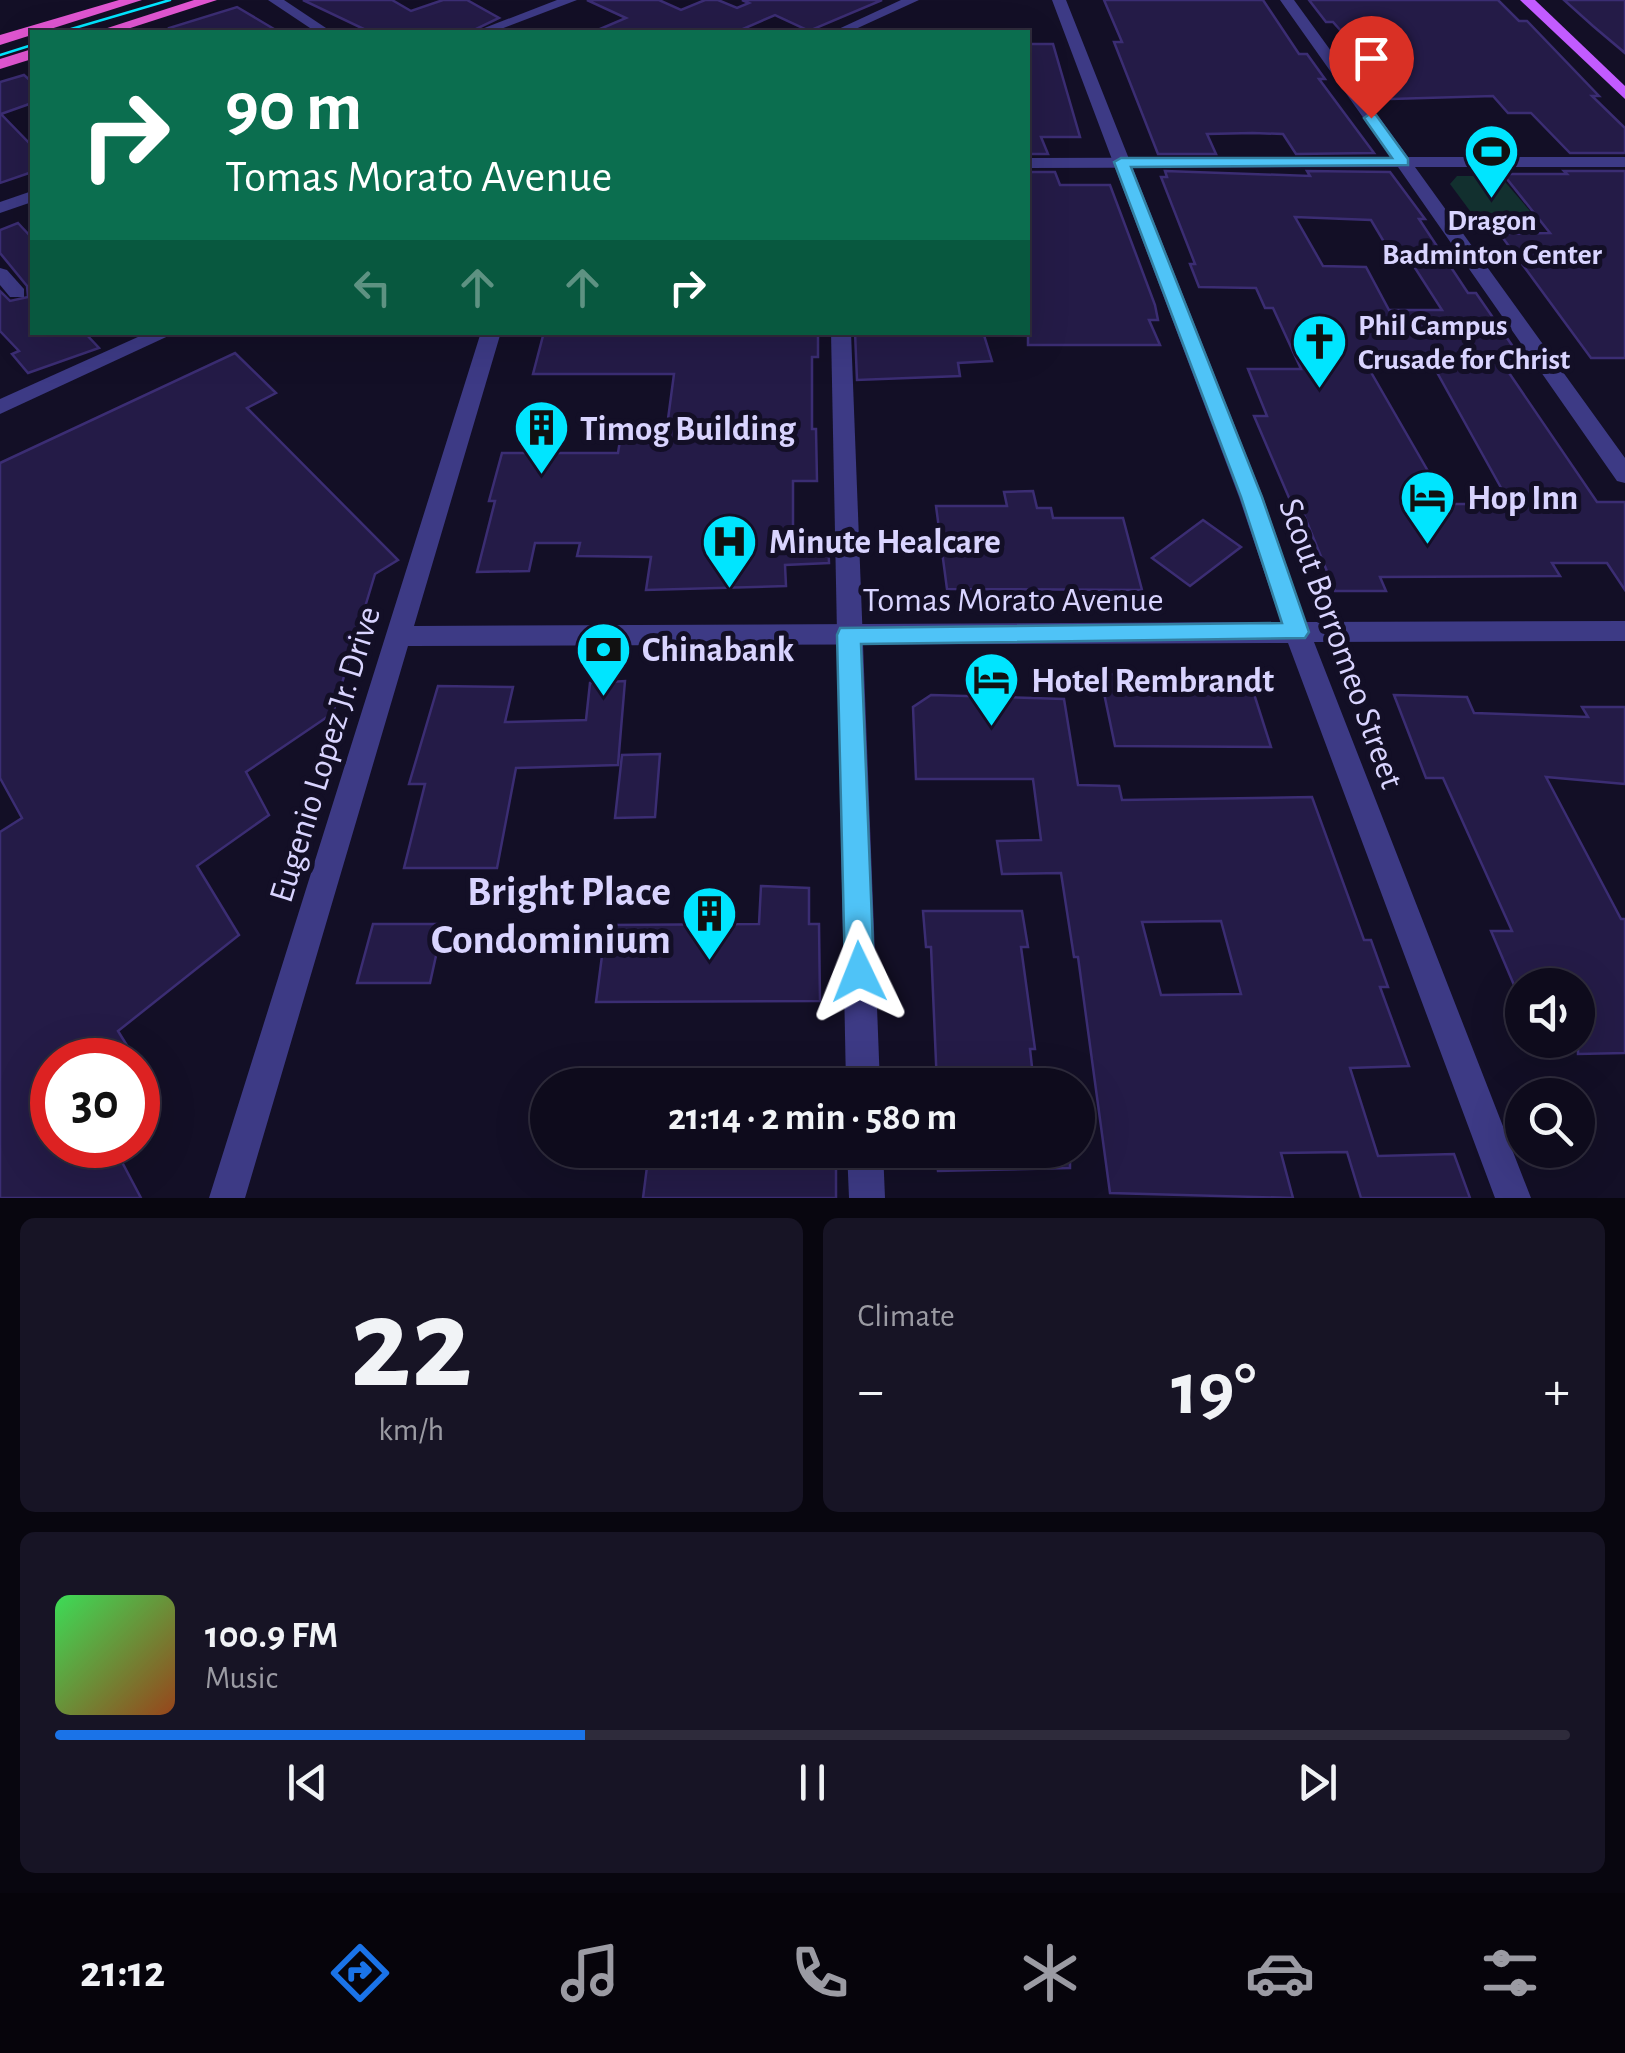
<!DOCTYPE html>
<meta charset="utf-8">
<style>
:root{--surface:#0e0b1c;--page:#171425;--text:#f1f3f6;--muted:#9b9ba3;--line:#2e2b3b;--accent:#1a73e8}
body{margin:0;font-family:"Alegreya Sans",sans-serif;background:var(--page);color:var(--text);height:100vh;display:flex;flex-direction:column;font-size:38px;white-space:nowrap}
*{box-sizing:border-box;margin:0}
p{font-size:32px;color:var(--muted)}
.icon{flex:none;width:55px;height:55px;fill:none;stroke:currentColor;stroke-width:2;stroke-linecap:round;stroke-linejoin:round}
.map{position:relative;height:1198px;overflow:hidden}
.sheet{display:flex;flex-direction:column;gap:20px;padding:20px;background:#08060f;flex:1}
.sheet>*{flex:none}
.hud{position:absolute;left:30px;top:30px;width:1000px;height:305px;border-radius:0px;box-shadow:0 10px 40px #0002,0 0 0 2px var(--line);background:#0b6e4f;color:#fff;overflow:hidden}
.controls{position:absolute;left:1505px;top:968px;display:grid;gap:20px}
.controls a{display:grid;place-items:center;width:90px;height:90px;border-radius:50%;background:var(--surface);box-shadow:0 10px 40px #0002,0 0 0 2px var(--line);font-size:50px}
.speed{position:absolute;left:30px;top:1038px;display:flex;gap:20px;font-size:50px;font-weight:700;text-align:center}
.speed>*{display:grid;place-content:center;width:130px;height:130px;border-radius:50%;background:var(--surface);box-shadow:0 10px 40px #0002,0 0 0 2px var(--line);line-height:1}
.speed .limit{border:15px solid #d22;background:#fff;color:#111}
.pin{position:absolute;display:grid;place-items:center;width:85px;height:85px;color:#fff;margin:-102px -42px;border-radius:50% 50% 50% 0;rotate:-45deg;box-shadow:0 0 10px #0007}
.pin .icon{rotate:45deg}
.me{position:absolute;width:110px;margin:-55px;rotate:358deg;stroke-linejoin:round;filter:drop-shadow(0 0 8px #0008)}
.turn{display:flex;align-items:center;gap:35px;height:210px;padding:0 30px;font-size:45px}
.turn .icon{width:130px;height:130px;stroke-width:2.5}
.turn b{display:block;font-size:70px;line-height:85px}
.lanes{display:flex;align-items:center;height:95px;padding:0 30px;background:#0003;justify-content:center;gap:50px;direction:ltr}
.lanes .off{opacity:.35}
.big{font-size:75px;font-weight:700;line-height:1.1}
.sheet .widget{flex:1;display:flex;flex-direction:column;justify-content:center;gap:15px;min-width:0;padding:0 35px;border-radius:15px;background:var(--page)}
.sheet .dial{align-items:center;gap:0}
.dial b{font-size:130px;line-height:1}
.song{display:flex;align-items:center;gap:30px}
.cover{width:120px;height:120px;border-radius:15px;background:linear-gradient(135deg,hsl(130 70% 55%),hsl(20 70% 35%))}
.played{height:10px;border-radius:5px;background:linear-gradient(90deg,var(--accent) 35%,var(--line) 35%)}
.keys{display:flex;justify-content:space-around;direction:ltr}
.heat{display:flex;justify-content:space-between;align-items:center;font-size:55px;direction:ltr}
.sheet .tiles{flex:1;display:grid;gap:20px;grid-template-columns:1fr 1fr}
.widget:last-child{grid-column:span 2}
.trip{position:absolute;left:530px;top:1068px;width:565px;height:100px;border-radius:50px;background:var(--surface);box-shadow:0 10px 40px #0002,0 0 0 2px var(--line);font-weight:700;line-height:100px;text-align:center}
.menu{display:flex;height:160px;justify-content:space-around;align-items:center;background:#06040b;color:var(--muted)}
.menu .icon{width:70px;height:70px}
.menu .selected{color:var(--accent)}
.menu b{font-size:45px;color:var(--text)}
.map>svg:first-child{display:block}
</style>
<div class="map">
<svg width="1625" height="1198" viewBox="0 0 1625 1198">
<rect width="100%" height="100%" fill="#130f26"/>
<path fill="#12302f" d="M1457,176H1500L1536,218L1476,219L1450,184Z"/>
<g fill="#241b47" stroke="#3b2d73" stroke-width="2.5" fill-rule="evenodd">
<path d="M303,0H392L411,11L443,0H467L499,18L470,32H370Z"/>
<path d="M587,0H659L681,10L705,0H718L737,8L749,3L742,0H882L809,31L775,15L736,32H593L626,18Z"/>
<path d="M1104,0H1263L1299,54H1307L1325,79H1319L1374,153L1296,154L1283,134L1253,133L1207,134L1216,154H1158L1114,42H1122Z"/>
<path d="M1309,0H1498L1519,21H1527L1599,96H1592L1625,128V153H1570L1531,113H1508L1493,96L1391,99L1341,31L1333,22H1326Z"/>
<path d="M1564,0H1625V53L1593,26Z"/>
<path d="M237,7L279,32H170L169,28Z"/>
<path d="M1028,44H1053L1080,137H1041L1048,154H1028Z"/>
<path d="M24,75L32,82V103L1,114L32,146V172L0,183V82Z"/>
<path d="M1165,171L1310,176L1307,171L1390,172L1425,219H1419L1468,293H1476L1527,367H1505L1597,502H1625V590L1607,563H1552L1560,576L1380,577L1386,591H1335L1298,500H1290L1254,416H1267L1248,369H1301L1273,308H1265L1256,288L1199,287L1190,264H1195L1161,177H1167ZM1295,217L1371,220L1393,257H1408L1442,310H1389L1366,267L1323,266ZM1368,367H1434L1510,504H1447Z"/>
<path d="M1564,171H1625V358H1591L1500,234L1550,233L1503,174H1567Z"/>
<path d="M1028,172H1055L1060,185H1110L1155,305L1158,320H1149L1160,345H1028Z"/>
<path d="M18,223L32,238V332H84L99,348L28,373L12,354L19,351L0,331V291L10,301L28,297L27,286L0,253V230Z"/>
<path d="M544,332H818V357H812V429H816L817,481H793V538L828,537L829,563L785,565L786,586L646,590L651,557L577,556L580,543H535L529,571L477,572L495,501H489L502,453H618L621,434H666L674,374H533Z"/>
<path d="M855,332H983L992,361L958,363L960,376L857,380Z"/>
<path d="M235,353L276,393L247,408L398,560L375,574L333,713L246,772L269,815L197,866L239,935L118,1031L136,1060H52V1145H113L141,1198H0V832L22,818L0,778V463Z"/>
<path d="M1033,491L1037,508H1051L1053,518H1123L1142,590L947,589L936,506H1007L1004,492Z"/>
<path d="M1203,520L1241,547L1190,586L1152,558Z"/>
<path d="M1100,674L1248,675L1271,747L1115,746Z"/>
<path d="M625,681L618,765L516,768L497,868H404L425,784H409L438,686L513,687L505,722L586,720L590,683Z"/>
<path d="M931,695L1064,699L1078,785L1119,786L1122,800L1312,797L1364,940H1371L1388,987H1380L1409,1066L1350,1068L1378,1156L1454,1154L1470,1198H1361L1347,1152L1281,1153L1293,1198L1110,1193L1078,957H1074L1061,873L1002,874L997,841L1041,840L1033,779H916L913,707ZM1221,921L1241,994L1161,995L1142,922Z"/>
<path d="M1394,695L1467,697L1474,713L1588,717L1582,707H1625V784L1546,777L1621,919H1625V1053L1578,1054V985H1514L1491,931H1512L1443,778H1426Z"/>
<path d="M660,754L655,817L615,818L622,755Z"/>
<path d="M761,886L809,888V924H819L820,1001L596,1002L606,925L759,924Z"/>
<path d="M923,911H1022L1028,947H1021L1035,1049H1030L1034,1085H937L931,947H926Z"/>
<path d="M373,924H443L430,983H357Z"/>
<path d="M936,1150H1070V1168L938,1171Z"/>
<path d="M649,1151L836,1160V1198H643Z"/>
</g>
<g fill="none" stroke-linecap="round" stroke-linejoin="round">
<g fill="#3d3a85" fill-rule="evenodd">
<path d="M557,0H577L493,32H474Z"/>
<path d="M1280,0H1294L1408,157H1625V167H1415L1625,458V483L1617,481L1398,167L1028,168V158L1391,157Z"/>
<path d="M32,191V202L0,213V202Z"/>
<path d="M0,268L7,270L24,289V297H10L0,285Z"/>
<path d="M831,332H851L880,1085H846Z"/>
<path d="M847,1150H883L885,1198H849Z"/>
</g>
<g fill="#3d3a85" fill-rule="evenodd">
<path d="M268,0H284L332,32H316Z"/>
<path d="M901,0H919L849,32H832Z"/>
<path d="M1052,0H1066L1263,497L1306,622L1625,621V641L1314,642L1531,1198H1495L1288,643L408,646L245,1198H209L481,332H501L414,626L1281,622L1239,497Z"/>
<path d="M149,332H177L0,414V399Z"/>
</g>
<path fill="#c25bff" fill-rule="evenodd" d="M1520,0H1535L1625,86V99Z"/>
<g fill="#e055d1" fill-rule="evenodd">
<path d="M119,0H142L0,45V35Z"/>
<path d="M194,0H217L118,32H95Z"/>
<path d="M32,49V59L0,69V59Z"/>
</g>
<g stroke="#00e5ff" stroke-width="2.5">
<path d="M61,32L170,0"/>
<path d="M0,55L32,45"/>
</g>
</g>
<path fill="#4fc3f7" stroke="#337fa1" stroke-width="2.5" d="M1371,113L1376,115L1408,159V165L1131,167L1262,497L1309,632L1305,638L861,644L874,972L870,983L859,987L849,983L845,972L837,635L840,628L1282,623L1241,497L1114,162L1121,158H1392L1364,118Z"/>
<defs>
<symbol id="stadium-pin" viewBox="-11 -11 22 30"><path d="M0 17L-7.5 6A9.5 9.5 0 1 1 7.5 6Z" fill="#00e5ff" stroke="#130f26"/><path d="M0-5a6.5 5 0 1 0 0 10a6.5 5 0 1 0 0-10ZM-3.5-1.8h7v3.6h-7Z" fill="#111"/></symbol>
<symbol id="church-pin" viewBox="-11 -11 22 30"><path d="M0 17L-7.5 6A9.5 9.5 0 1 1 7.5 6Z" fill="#00e5ff" stroke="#130f26"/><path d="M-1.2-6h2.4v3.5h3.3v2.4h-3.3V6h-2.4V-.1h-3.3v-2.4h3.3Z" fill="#111"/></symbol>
<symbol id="building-pin" viewBox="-11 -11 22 30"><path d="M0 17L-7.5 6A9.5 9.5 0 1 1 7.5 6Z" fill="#00e5ff" stroke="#130f26"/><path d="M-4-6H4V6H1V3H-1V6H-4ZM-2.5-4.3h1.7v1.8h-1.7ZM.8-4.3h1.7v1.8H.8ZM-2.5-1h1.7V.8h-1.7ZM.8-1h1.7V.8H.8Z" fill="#111"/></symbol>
<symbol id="hotel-pin" viewBox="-11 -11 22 30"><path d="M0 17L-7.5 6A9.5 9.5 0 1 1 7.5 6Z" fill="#00e5ff" stroke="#130f26"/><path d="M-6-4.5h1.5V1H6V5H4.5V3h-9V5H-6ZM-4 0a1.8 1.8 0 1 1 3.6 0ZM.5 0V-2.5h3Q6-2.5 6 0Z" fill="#111"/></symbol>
<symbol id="hospital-pin" viewBox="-11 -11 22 30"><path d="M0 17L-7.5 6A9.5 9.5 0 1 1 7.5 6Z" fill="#00e5ff" stroke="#130f26"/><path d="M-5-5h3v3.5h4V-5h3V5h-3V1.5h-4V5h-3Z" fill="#111"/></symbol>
<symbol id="bank-pin" viewBox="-11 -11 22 30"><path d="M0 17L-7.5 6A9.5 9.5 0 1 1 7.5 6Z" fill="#00e5ff" stroke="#130f26"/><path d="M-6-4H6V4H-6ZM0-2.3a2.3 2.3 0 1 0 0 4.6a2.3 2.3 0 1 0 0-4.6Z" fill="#111"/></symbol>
</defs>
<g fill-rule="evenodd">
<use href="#stadium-pin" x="1460" y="120" width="63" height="86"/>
<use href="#church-pin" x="1288" y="310" width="63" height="86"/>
<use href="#building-pin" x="510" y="396" width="63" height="86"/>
<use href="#hotel-pin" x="1396" y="466" width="63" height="86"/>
<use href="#hospital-pin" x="698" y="510" width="63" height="86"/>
<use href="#bank-pin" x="572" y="618" width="63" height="86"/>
<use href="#hotel-pin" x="960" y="648" width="63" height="86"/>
<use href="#building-pin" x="678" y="882" width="63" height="86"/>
</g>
<g text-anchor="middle" stroke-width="10" stroke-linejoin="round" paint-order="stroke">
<g font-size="30" font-weight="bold" fill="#d9d4ff" stroke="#130f26">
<text x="1492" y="230">Dragon<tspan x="1492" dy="34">Badminton Center</tspan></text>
<text x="1358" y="335" text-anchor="start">Phil Campus<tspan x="1358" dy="34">Crusade for Christ</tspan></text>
</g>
<g font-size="35" font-weight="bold" fill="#d9d4ff" stroke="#130f26" text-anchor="start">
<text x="580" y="440">Timog Building</text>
<text x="1467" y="509">Hop Inn</text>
<text x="769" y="553">Minute Healcare</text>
<text x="642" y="661">Chinabank</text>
<text x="1031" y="692">Hotel Rembrandt</text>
</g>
<g font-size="35" fill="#d9d4ff" stroke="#130f26">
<text x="1013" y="611">Tomas Morato Avenue</text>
<text transform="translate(1342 643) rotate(70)" y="12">Scout Borromeo Street</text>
<text transform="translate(324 754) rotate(-73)" y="12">Eugenio Lopez Jr. Drive</text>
</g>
<g font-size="42" font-weight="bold" fill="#d9d4ff" stroke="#130f26" text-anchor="end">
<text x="671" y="905">Bright Place<tspan x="671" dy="48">Condominium</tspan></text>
</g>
</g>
</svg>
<div class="controls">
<a><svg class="icon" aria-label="sound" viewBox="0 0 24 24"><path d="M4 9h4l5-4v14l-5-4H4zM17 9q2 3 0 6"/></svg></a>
<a><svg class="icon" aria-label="search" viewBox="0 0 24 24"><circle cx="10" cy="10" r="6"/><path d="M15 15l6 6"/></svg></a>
</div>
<div class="speed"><div class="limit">30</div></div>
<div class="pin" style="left:1371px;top:118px;background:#d93025"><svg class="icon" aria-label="arrive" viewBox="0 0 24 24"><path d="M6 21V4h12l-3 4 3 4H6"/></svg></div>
<svg class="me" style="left:859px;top:972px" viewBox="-20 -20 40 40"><path d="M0-17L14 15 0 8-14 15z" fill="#4fc3f7" stroke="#fff" stroke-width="4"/></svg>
<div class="trip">21:14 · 2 min · 580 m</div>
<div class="hud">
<div class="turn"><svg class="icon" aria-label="right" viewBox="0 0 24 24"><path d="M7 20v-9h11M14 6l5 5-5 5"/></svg><div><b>90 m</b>Tomas Morato Avenue</div></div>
<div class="lanes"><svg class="icon off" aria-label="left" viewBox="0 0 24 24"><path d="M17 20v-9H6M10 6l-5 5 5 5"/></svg><svg class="icon off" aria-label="ahead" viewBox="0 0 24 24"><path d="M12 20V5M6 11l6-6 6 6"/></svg><svg class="icon off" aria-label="ahead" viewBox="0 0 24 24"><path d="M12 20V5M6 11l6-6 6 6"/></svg><svg class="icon" aria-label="right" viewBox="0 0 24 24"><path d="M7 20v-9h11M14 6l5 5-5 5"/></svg></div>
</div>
</div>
<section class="sheet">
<div class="tiles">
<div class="widget dial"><b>22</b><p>km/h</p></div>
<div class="widget"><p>Climate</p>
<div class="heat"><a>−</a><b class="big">19°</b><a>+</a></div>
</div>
<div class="widget">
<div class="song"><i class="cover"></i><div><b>100.9 FM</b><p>Music</p></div></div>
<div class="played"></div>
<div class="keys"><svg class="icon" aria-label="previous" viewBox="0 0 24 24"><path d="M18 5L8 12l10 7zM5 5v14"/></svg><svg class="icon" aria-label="pause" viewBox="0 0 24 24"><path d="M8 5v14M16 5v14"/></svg><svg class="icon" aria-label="next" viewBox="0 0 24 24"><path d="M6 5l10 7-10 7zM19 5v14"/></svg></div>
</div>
</div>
</section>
<nav class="menu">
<b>21:12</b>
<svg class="icon selected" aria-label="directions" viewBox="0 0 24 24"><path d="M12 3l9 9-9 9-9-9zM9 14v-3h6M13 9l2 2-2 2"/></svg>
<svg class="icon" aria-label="music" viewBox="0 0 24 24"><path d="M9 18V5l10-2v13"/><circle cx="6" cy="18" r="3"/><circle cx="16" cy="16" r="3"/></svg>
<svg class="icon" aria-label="phone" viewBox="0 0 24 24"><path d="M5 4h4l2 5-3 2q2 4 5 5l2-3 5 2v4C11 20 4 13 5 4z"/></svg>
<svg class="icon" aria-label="climate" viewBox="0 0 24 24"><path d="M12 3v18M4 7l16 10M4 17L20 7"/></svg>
<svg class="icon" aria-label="car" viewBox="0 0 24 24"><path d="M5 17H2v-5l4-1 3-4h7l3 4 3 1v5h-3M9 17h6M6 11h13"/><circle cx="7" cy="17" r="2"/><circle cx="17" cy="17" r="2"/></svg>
<svg class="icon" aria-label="filters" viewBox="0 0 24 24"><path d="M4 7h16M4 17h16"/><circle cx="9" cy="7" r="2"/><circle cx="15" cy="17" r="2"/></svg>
</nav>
